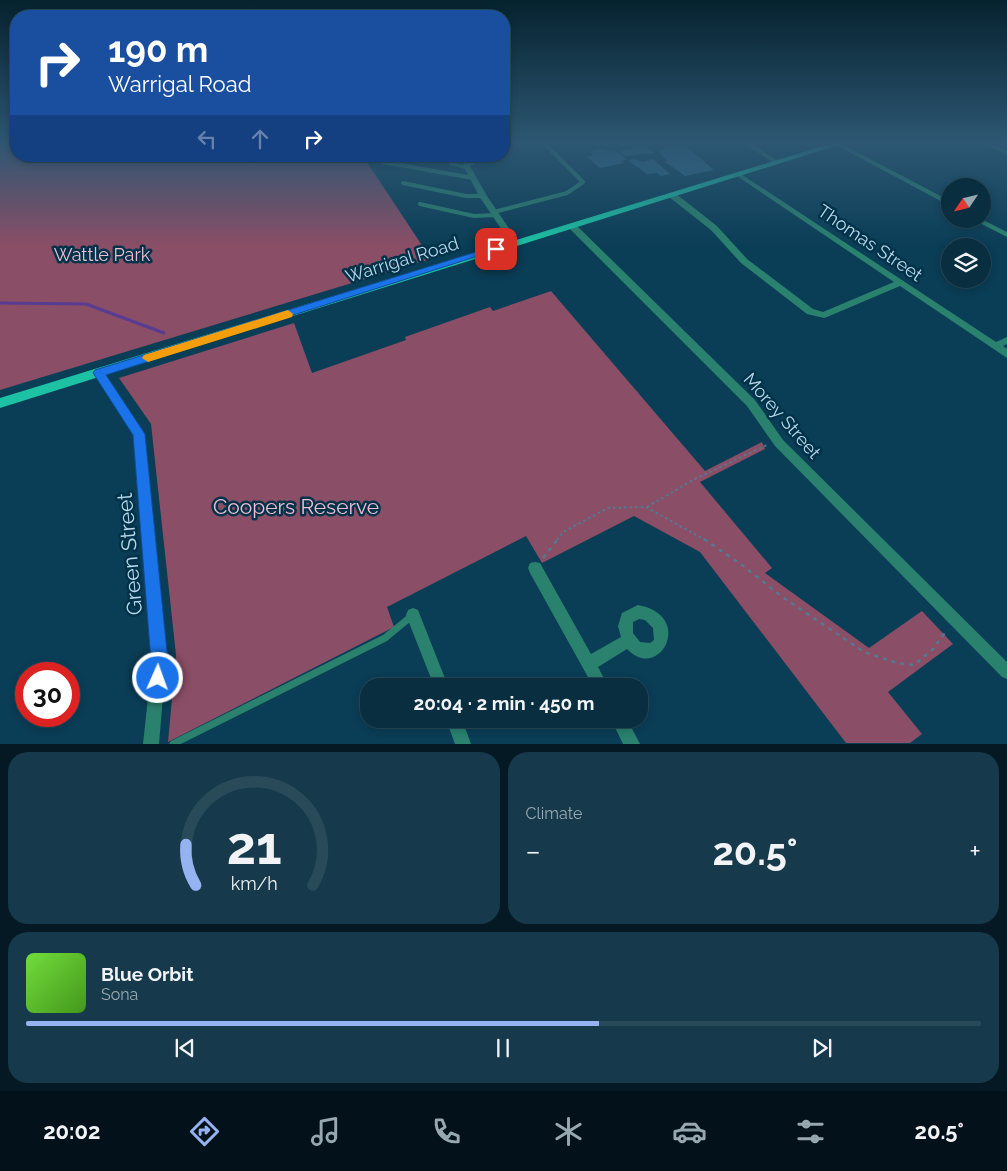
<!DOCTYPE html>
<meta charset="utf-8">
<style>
:root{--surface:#082e40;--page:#163a4b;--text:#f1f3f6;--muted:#98a8b1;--line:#294a59;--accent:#95b2f1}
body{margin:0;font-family:Raleway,sans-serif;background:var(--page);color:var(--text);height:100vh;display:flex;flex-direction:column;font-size:19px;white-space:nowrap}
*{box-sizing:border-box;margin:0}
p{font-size:16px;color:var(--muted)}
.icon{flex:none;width:28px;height:28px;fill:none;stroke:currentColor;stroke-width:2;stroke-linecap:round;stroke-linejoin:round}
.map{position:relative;height:744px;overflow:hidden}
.sheet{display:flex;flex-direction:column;gap:8px;padding:8px;background:#041923;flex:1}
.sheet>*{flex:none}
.guide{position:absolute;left:10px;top:10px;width:500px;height:152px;border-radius:20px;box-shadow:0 2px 8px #0003,0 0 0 1px var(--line);background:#1a4fa0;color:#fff;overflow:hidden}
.needle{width:32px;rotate:235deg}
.controls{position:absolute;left:941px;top:178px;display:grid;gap:10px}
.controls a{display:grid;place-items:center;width:50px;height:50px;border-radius:50%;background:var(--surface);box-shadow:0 2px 8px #0003,0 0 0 1px var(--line);font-size:25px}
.speed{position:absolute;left:15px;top:662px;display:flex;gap:10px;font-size:25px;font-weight:700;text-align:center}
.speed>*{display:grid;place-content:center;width:65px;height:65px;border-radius:50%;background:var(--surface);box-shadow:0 2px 8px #0003,0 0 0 1px var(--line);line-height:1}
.speed .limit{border:8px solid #d22;background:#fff;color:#111}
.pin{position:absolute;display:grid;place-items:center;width:42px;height:42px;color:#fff;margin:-21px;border-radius:10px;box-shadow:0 2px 8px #0006}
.me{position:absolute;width:55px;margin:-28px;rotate:2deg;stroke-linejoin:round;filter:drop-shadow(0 0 4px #0008)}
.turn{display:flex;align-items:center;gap:18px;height:105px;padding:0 15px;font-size:22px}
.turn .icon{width:65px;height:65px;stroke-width:2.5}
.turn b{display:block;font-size:35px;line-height:42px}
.lanes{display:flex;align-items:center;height:48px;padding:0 15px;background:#0003;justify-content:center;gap:25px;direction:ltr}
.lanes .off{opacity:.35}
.big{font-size:38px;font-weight:700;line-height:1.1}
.sheet .card{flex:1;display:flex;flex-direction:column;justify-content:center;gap:8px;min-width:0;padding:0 18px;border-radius:20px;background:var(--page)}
.sheet .dial{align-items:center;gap:0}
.dial svg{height:130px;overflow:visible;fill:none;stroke:var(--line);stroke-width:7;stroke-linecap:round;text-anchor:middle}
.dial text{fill:var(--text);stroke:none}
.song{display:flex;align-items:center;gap:15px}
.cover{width:60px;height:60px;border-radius:8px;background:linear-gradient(135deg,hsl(100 70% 55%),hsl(100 70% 35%))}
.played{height:5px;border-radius:2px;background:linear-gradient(90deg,var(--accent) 60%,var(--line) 60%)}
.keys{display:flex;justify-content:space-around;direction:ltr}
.heat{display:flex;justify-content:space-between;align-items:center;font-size:28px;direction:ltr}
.sheet .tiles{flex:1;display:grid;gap:8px;grid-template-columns:1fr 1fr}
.card:last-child{grid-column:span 2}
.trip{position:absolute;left:360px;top:678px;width:288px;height:50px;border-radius:20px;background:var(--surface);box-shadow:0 2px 8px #0003,0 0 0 1px var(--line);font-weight:700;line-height:50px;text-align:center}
.tab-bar{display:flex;height:80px;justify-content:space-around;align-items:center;background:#03121a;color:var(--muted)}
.tab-bar .icon{width:35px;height:35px}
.tab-bar .active{color:var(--accent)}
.tab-bar b{font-size:22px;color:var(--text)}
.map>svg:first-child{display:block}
</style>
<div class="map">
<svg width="1007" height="744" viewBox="0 0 1007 744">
<rect width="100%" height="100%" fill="#0a3d56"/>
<g fill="#8a4e66">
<path d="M0,142H16V156H363L431,259L0,390Z"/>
<path d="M551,291L705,471L762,442L765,449L700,482L772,568L765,573L869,648L922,611L953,644L888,692L922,734L910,743H846L700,552L634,516L542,563L526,536L387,607L394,627L168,742L176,655L151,424L119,378L294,323L312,373L406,340L405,337L490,307L493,311Z"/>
</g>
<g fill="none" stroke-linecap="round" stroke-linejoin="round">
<path stroke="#583c92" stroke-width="3" d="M0,303L86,304L164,333"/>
</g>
<g fill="#2e6b8b">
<path d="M616,142H640L654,153L625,156L619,151L632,148L629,146L623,147Z"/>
<path d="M685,145L714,170L685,176L664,161H668L657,151L666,149L664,148Z"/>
<path d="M598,149H603L606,151L615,150L626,159L622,161L624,163L600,168L587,157L593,155L590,152Z"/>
<path d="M634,159L643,162L653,159L670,174L661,176L657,173L647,174L629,161Z"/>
</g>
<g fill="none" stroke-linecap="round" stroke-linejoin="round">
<g stroke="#507b91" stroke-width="2" stroke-dasharray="2.5 3" stroke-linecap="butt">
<path d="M647,507L693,480L767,445"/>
<path d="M557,540L563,532L608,508L646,507L705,540"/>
</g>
<g stroke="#507b91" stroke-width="2.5" stroke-dasharray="4 5" stroke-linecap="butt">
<path d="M704,539L742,565L781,596L864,652L897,663L914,665L933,649L943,635L949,631"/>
<path d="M543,558L558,539"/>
</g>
<g stroke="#2a816e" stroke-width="4">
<path d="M383,162L473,178"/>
<path d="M403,183L466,196H483"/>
<path d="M420,204L474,216L495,215"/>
<path d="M494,212L567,193L583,182L543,142"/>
</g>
<path stroke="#2a816e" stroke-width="7" d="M173,744L385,638L413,615"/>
<g fill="#2a816e" fill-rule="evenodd">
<path d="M742,142H749L781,163L776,164Z"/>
<path d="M838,142L950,201V206L836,145L835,144Z"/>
<path d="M981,142H989L1007,150V155Z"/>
<path d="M452,156H460L455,161V163L462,165L470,161L466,156L475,157L477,162L470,166L487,196L519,243L518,245H512L479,196L465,169L450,165L448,160Z"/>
<path d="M737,174H741L996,342L1007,337V344L1003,346L1007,349V358L900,286L827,317L824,318L807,314L741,263L711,230L669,197V193H675L717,226L747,259L813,309L823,312L894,282L737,176Z"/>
<path d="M972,219H981L1007,232V237Z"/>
<path d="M569,224H575L755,400L783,440L1007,662V679L1002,677L775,446L747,406L569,228Z"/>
<path d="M99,369L103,370L144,434L166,661L159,744H143L152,661L134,435L94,373L95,370Z"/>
<path d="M535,562L540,563L591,654L621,637L618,626L622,613L638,605C696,616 659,683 627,649L598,667L608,686H593L530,573L528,568L530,563ZM639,619L645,620L653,628L654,640L650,643L640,642L633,633V622Z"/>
<path d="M413,608L418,610L448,686H434L406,615L408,610Z"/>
<path d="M446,719H462L471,744H455Z"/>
<path d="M611,719H627L640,744H623Z"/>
</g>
<path fill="#1cc2a3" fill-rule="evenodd" d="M836,142H848L0,408V398Z"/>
</g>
<linearGradient id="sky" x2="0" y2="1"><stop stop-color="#06222f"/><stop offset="0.58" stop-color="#2d5773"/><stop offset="1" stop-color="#2d5773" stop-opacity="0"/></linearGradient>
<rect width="1007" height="246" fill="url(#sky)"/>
<path fill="#1a73e8" stroke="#114b97" d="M492,247H499L500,249L106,375L145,434L168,661L164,684L158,686L152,684L149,678L151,661L133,435L95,376L93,373L95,370Z"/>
<path fill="#f59e0b" d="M288,310L293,314L292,317L148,362L142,358L144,355Z"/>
<g text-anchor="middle" stroke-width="5" stroke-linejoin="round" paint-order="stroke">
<g font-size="18" fill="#b8d6e9" stroke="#00334a">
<text transform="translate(870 243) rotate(34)" y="6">Thomas Street</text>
<text transform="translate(402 260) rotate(-17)" y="6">Warrigal Road</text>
<text transform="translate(782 416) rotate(49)" y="6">Morey Street</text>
</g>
<g font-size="18" fill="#f2bccf" stroke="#00334a">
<text x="102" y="261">Wattle Park</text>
</g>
<g font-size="21" fill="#f2bccf" stroke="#00334a">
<text x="296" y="514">Coopers Reserve</text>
</g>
<g font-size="21" fill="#b8d6e9" stroke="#00334a">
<text transform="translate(130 554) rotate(-95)" y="7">Green Street</text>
</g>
</g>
</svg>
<div class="controls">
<a><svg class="needle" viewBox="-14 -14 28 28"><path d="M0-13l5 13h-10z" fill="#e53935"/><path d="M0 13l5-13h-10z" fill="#98a8b1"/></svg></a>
<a><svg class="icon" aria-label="layers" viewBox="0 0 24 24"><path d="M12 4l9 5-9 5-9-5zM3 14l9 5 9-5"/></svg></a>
</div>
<div class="speed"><div class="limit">30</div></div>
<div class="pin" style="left:496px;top:249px;background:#d93025"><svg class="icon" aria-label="arrive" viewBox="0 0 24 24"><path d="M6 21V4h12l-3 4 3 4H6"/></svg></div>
<svg class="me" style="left:158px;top:678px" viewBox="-20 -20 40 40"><circle r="17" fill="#1a73e8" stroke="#fff" stroke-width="3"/><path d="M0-11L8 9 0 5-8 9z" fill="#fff"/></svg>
<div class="trip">20:04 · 2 min · 450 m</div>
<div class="guide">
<div class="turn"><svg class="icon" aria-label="right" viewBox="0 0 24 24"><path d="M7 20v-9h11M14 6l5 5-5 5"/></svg><div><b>190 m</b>Warrigal Road</div></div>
<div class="lanes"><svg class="icon off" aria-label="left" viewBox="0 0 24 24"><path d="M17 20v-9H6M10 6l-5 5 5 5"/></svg><svg class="icon off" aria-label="ahead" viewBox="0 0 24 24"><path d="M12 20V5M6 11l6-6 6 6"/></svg><svg class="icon" aria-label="right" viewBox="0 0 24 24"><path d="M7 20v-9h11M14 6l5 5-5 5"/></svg></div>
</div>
</div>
<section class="sheet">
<div class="tiles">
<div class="card dial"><svg viewBox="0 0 100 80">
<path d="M14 69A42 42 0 1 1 86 69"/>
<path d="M14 69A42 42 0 0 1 8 44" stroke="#95b2f1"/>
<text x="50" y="56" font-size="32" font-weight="700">21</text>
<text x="50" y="72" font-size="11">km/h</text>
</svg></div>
<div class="card"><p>Climate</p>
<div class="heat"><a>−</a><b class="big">20.5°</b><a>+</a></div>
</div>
<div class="card">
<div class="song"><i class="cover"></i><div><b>Blue Orbit</b><p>Sona</p></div></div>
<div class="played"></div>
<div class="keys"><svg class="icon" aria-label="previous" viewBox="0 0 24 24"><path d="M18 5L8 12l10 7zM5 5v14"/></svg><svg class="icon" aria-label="pause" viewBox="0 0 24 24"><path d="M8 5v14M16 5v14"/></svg><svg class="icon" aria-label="next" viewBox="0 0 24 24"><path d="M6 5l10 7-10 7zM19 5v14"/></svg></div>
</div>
</div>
</section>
<nav class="tab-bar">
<b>20:02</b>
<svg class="icon active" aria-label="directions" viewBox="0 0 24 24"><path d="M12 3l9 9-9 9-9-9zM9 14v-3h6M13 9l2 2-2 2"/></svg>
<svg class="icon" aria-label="music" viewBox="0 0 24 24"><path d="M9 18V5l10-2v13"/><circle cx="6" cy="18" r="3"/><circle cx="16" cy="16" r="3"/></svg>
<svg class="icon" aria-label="phone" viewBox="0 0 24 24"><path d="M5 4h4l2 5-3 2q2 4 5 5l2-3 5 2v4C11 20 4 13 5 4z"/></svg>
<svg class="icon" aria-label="climate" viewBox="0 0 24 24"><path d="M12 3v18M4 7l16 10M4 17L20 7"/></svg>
<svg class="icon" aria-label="car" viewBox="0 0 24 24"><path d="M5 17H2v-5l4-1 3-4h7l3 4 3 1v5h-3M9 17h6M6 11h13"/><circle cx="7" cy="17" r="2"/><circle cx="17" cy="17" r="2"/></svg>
<svg class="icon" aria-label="filters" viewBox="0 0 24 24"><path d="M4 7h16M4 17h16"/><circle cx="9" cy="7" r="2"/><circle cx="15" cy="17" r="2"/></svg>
<b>20.5°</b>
</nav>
